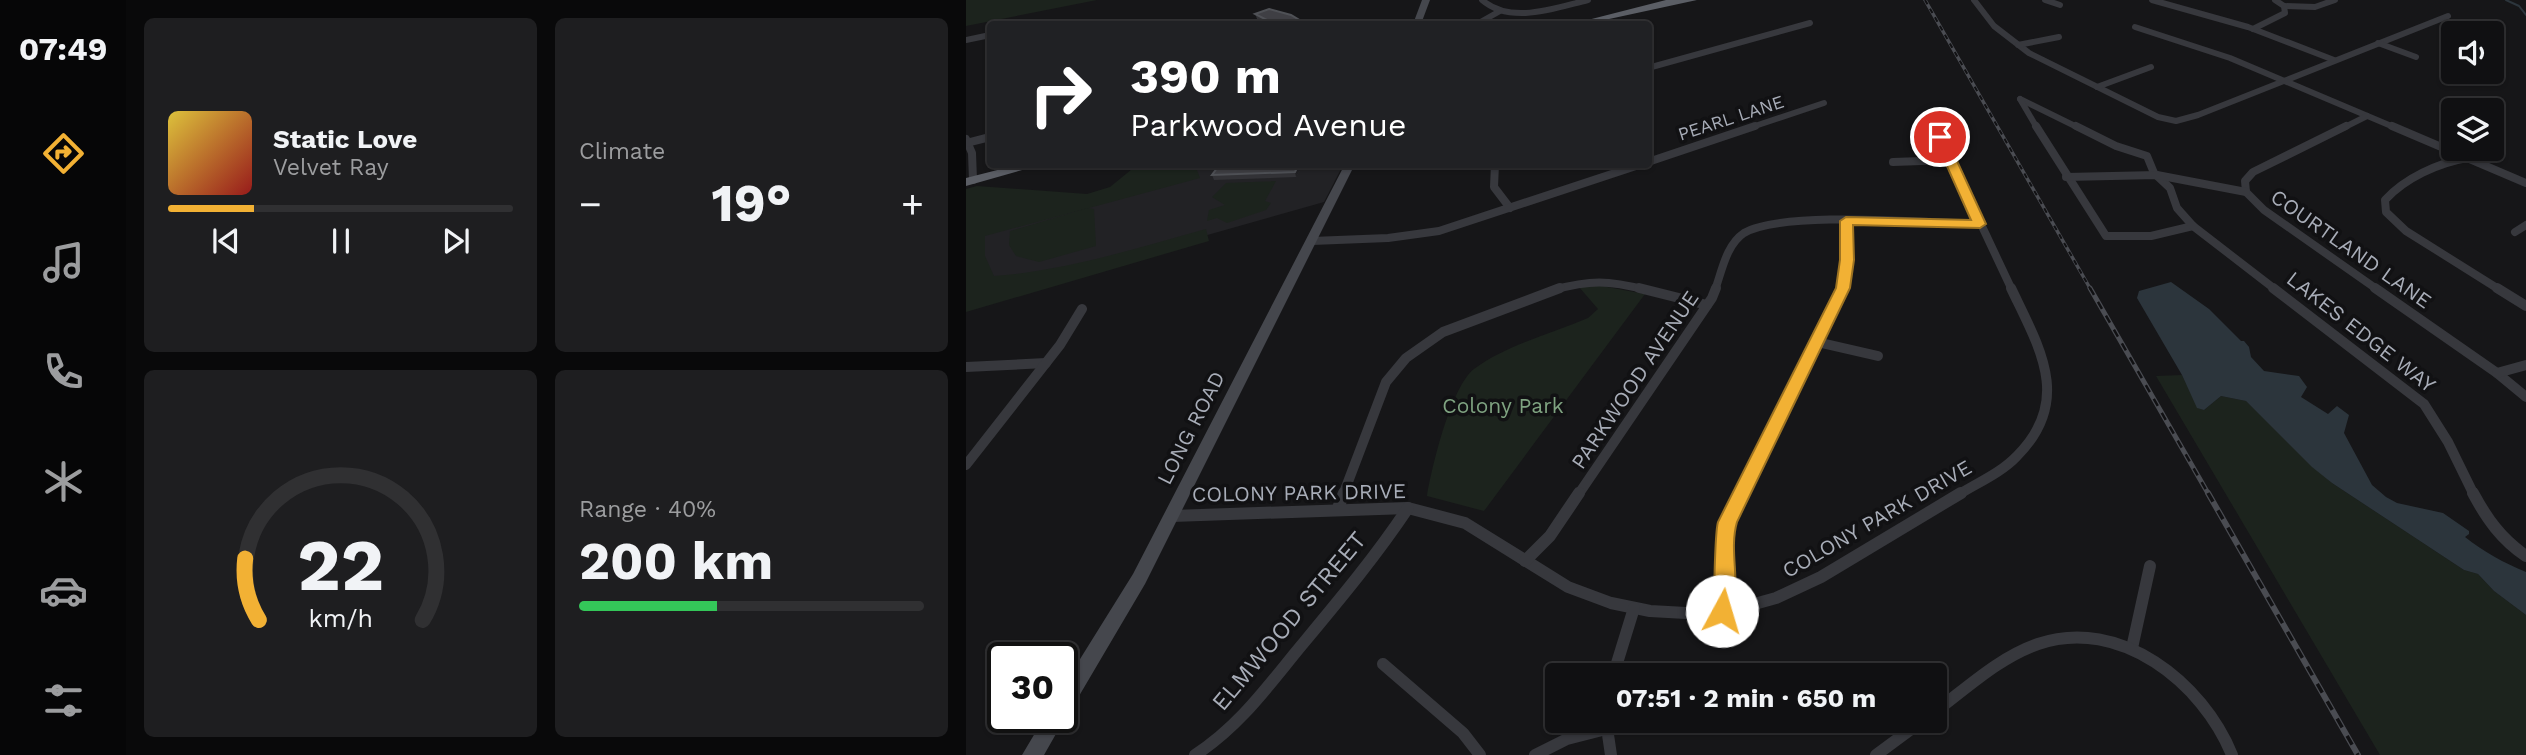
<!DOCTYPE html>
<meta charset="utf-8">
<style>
:root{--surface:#101012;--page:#1e1e20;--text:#f1f3f6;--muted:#9c9d9f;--line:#303032;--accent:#f2b134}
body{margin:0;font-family:"Work Sans",sans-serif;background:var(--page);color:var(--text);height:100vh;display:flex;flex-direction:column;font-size:26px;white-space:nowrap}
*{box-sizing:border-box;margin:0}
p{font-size:23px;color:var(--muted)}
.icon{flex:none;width:38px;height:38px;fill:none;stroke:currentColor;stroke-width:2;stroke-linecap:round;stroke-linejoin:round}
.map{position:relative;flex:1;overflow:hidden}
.details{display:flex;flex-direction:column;gap:18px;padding:18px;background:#09090a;width:840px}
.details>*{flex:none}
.banner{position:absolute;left:21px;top:21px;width:665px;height:147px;border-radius:7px;box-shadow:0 2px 5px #0004,0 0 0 2px var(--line);background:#202124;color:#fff;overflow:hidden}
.controls{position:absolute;left:1475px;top:21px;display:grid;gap:14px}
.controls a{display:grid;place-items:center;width:63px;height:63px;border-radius:7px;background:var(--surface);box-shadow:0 2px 5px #0004,0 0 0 2px var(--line);font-size:35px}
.speed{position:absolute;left:21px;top:642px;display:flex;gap:14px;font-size:35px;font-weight:700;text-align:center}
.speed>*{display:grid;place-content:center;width:91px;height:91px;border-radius:50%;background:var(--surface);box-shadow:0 2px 5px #0004,0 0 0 2px var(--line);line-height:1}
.speed .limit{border:4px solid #111;border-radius:10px;background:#fff;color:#111}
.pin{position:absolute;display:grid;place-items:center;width:60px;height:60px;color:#fff;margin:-30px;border:4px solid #fff;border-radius:50%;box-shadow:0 2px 7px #0007}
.me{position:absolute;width:77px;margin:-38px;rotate:6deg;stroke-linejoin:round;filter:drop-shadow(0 0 5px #0008)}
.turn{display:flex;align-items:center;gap:24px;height:147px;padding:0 28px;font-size:32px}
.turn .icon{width:91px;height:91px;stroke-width:2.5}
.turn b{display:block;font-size:49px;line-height:60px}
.big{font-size:52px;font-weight:700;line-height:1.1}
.details .card{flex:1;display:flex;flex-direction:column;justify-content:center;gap:10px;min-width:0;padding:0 24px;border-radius:10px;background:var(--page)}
.details .dial{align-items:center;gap:0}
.dial svg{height:182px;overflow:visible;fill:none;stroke:var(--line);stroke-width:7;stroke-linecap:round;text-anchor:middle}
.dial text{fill:var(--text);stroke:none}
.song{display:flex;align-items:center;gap:21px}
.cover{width:84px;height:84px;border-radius:10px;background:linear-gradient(135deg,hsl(50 70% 55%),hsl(0 70% 35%))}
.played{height:7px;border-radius:4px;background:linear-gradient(90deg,var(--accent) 25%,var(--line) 25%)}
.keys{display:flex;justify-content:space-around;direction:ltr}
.heat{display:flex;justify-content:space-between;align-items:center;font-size:38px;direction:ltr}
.charge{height:10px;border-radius:5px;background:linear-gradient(90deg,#34c759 40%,var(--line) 0)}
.details .tiles{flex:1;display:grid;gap:18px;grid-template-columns:repeat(2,1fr)}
.trip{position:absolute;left:579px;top:663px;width:402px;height:70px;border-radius:7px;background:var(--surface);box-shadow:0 2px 5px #0004,0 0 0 2px var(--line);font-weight:700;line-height:70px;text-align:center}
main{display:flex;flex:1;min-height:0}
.dock{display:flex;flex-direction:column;width:126px;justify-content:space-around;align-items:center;background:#060607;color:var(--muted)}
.dock .icon{width:49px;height:49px}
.dock .on{color:var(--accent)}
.dock b{font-size:32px;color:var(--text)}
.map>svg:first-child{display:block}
</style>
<main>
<nav class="dock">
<b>07:49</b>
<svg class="icon on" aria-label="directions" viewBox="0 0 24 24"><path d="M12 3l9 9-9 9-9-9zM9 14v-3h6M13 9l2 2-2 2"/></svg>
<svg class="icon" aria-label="music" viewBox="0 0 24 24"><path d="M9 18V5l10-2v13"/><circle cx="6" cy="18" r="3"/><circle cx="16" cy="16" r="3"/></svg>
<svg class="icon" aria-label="phone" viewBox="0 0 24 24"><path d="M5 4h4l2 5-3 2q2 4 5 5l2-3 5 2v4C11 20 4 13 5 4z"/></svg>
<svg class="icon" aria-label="climate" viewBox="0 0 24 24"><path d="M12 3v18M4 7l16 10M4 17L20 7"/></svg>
<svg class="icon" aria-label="car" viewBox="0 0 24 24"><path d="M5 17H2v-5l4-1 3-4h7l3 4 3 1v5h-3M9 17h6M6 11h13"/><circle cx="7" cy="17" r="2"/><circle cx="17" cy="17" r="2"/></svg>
<svg class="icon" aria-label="filters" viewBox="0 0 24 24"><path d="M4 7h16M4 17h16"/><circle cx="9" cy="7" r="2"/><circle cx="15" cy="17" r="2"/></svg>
</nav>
<section class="details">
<div class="tiles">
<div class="card">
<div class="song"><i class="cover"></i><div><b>Static Love</b><p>Velvet Ray</p></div></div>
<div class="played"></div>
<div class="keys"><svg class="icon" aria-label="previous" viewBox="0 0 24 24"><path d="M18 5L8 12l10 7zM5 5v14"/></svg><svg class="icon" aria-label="pause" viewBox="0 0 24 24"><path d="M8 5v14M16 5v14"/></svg><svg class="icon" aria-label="next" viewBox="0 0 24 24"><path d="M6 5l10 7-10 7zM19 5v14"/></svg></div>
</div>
<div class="card"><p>Climate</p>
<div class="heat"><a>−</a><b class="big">19°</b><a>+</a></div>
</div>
<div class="card dial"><svg viewBox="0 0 100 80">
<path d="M14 69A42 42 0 1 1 86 69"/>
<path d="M14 69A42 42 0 0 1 8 42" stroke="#f2b134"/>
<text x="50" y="56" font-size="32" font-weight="700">22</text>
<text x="50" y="72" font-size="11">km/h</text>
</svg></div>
<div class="card"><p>Range · 40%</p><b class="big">200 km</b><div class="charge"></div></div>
</div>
</section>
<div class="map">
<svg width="1560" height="755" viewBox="0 0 1560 755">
<rect width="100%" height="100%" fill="#161618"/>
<path fill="#222225" d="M197,165H377L358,202L8,301L6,234L179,182Z"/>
<g fill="#1c231d">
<path d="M0,0H131L0,26Z"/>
<path d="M171,165H229L234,178L19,236V256L28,276C99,271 171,248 240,229L243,241L0,312V189L11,186L121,194L144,187Z"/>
<path d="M310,181L299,201L305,203L300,210L261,223L251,218L241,221L243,210L259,205L246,197L260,183Z"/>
<path d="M122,208L128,209L130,246L73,262L50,256L43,245L44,231Z"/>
<path d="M625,284L679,294L518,511L461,496C466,466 485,387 508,369C540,345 585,334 622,318L632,309L613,287Z"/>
<path d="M1216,375L1232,408L1238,410L1255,396L1280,401L1366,483L1498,570L1512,574L1528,591L1560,615V755H1414L1190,376Z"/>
</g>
<path fill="#2c353c" d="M1205,282L1243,309L1275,341H1278L1283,347L1285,357L1298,371L1333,376L1341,387L1335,397L1362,414L1371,406L1383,415L1378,433L1406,485L1420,497L1431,503L1477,513L1503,531V534L1499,537C1518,552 1538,563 1560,572V615L1528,591L1512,574L1498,570L1366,483L1346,467L1280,401L1255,396L1238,410L1231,408L1216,375L1171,298L1173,291Z"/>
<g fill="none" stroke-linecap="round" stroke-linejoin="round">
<path stroke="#2c353c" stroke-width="2" d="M1540,0L1553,6L1560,15"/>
<g stroke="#37383d" stroke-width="6">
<path d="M516,0C545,25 589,8 622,0"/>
<path d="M1008,0L1028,26L1063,53L1192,117L1210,121L1232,115L1482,16"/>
<path d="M1079,0L1094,5"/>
<path d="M1186,0L1282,27L1368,60"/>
<path d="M1318,6L1349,7L1369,0"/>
<path d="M78,24H86"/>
<path d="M511,24L534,11"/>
<path d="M1169,27L1264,58L1430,128"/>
<path d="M1287,29L1319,13L1318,6L1309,0"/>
<path d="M0,40L24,35"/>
<path d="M1412,43L1450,57"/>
<path d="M1052,45L1093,37"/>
<path d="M682,68L844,23"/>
<path d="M1131,87L1185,67"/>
<path d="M1054,99L1113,128"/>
<path d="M1054,99L1071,128"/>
<path d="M783,128L858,103"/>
<path d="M1377,128L1401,116"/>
</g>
<g stroke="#37383d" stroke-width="8">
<path d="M1070,126L1140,236H1185L1227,226"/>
<path d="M1110,126L1150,146L1181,156L1188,173L1204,188L1211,208L1227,226L1310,290"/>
<path d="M1380,126L1287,172L1279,181L1280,192L1298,210L1412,290"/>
<path d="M1426,126L1560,183"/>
<path d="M974,137L1046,290"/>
<path d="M0,139L6,153L7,180"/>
<path d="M0,143L24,137"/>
<path d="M1501,158C1472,163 1439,178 1419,200L1420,212L1440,231L1534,290"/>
<path d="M682,162L789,126"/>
<path d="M927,162L984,160"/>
<path d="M529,164L528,187L544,208"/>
<path d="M1100,177L1191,175L1280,192"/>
<path d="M1549,232L1560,225"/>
<path d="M346,241L422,238L473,231L676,164"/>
<path d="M587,290C624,280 642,280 680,290"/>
<path d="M749,290C756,271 760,245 778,233C817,210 963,223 1014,224"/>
<path d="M876,290L881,260L880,221"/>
</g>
<g stroke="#37383d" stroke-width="10">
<path d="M673,288L741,305"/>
<path d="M1307,288L1458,404L1482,442L1508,495"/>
<path d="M1409,288L1531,373L1560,397"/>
<path d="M1531,288L1560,306"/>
<path d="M851,342L912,356"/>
<path d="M0,367L80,363"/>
<path d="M1531,373L1560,365"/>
<path d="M0,465L94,345L116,309"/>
<path d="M377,495L420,382L440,358L477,332L594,288"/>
<path d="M612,495L746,298L750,288"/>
<path d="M774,495L877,288"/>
<path d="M992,495C1011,483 1035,473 1051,456C1107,400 1073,347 1045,288"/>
</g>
<g stroke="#37383d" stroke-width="12">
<path d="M1507,493C1521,519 1535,539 1560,556"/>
<path d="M372,508L378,493"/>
<path d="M206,516L442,508L499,523L602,587L645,603L684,611L720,613L774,608L810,598L855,577L995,493"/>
<path d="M559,561L584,536L613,493"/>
<path d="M756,610C762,582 753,552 761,524C764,514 770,503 775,493"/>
<path d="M1166,648L1184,566"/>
<path d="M417,664L497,733L514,755"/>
<path d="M647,676L668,608"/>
<path d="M970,711C1002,687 1034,657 1072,644C1154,616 1237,683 1266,755"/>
<path d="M640,721L645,755"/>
<path d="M229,755C271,728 299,690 330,652C369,605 408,559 442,508"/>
<path d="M569,755L601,739L640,729"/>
<path d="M910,755L956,721"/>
</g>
<g fill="#45474d" fill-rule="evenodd">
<path d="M456,0H464L455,24H447Z"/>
<path d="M379,164H389L179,584L103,713L98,715L99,718L78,755H56L78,718H96V688L167,574Z"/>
</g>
<g fill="#5b5e65" fill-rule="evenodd">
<path d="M700,0H731L620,24H606Z"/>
<path d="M55,164H77L0,186V178Z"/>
</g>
<defs>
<path id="rail-far2" d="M959,0L1125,290"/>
<path id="rail-far1" d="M1124,288L1243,495"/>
<path id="rail" d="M1242,493L1392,755"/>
</defs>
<use href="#rail-far2" stroke="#4a4c52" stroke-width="3.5"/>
<use href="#rail-far1" stroke="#4a4c52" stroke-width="5"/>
<use href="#rail" stroke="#4a4c52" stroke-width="6"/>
<use href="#rail-far2" stroke="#111113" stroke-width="2" stroke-dasharray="5" stroke-linecap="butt"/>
<use href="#rail-far1" stroke="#111113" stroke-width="2.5" stroke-dasharray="8" stroke-linecap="butt"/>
<use href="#rail" stroke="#111113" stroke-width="3.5" stroke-dasharray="10" stroke-linecap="butt"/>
</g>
<g fill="#323236">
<path d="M289,14L325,15L292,21Z"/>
<path d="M338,164L330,177L248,180L246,175Z"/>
</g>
<path fill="#212124" d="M333,164H338L330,177L329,172Z"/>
<g fill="#3f3f44" stroke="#4f5156" stroke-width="2">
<path d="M303,9L325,15L340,24H282L299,19L289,14Z"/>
<path d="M254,164H333L329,172L246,175Z"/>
</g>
<path fill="#f2b134" stroke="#9d7322" stroke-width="2" d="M974,134L980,137L1020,224L1014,228L887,225L888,260L884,288L771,522C762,553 777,587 764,617L756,620L749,617C747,611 749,532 752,522L870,288L874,260V221L880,217L1005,220L968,137Z"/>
<g text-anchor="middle" stroke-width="7" stroke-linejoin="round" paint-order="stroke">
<g font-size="18" fill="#a8adb8" stroke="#111113">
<text transform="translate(765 118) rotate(-18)" y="6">PEARL LANE</text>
</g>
<g font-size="21" fill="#a8adb8" stroke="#111113">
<text transform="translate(1385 249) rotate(35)" y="7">COURTLAND LANE</text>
<text transform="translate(1395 332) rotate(38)" y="7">LAKES EDGE WAY</text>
<text transform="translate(669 380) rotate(-56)" y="7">PARKWOOD AVENUE</text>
<text transform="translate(225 428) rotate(-63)" y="7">LONG ROAD</text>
<text transform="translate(333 493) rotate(-1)" y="7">COLONY PARK DRIVE</text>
<text transform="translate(911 519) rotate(-30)" y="7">COLONY PARK DRIVE</text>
</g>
<g font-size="21" fill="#7fa381" stroke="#111113">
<text x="537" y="413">Colony Park</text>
</g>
<g font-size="24" fill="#a8adb8" stroke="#111113">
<text transform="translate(323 621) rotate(-50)" y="8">ELMWOOD STREET</text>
</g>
</g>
</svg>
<div class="controls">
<a><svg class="icon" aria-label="sound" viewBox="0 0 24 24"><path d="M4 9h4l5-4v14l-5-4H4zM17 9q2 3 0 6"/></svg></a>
<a><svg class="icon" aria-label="layers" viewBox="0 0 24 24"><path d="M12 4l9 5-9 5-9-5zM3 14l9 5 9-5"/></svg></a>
</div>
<div class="speed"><div class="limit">30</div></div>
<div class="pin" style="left:974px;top:137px;background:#d93025"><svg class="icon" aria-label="arrive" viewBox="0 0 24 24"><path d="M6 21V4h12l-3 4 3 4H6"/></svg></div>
<svg class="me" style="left:756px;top:611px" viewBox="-20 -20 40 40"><circle r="19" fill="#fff"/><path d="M0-13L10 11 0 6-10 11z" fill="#f2b134"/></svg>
<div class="trip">07:51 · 2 min · 650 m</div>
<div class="banner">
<div class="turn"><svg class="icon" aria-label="right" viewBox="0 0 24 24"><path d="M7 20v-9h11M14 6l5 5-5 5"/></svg><div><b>390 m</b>Parkwood Avenue</div></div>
</div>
</div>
</main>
